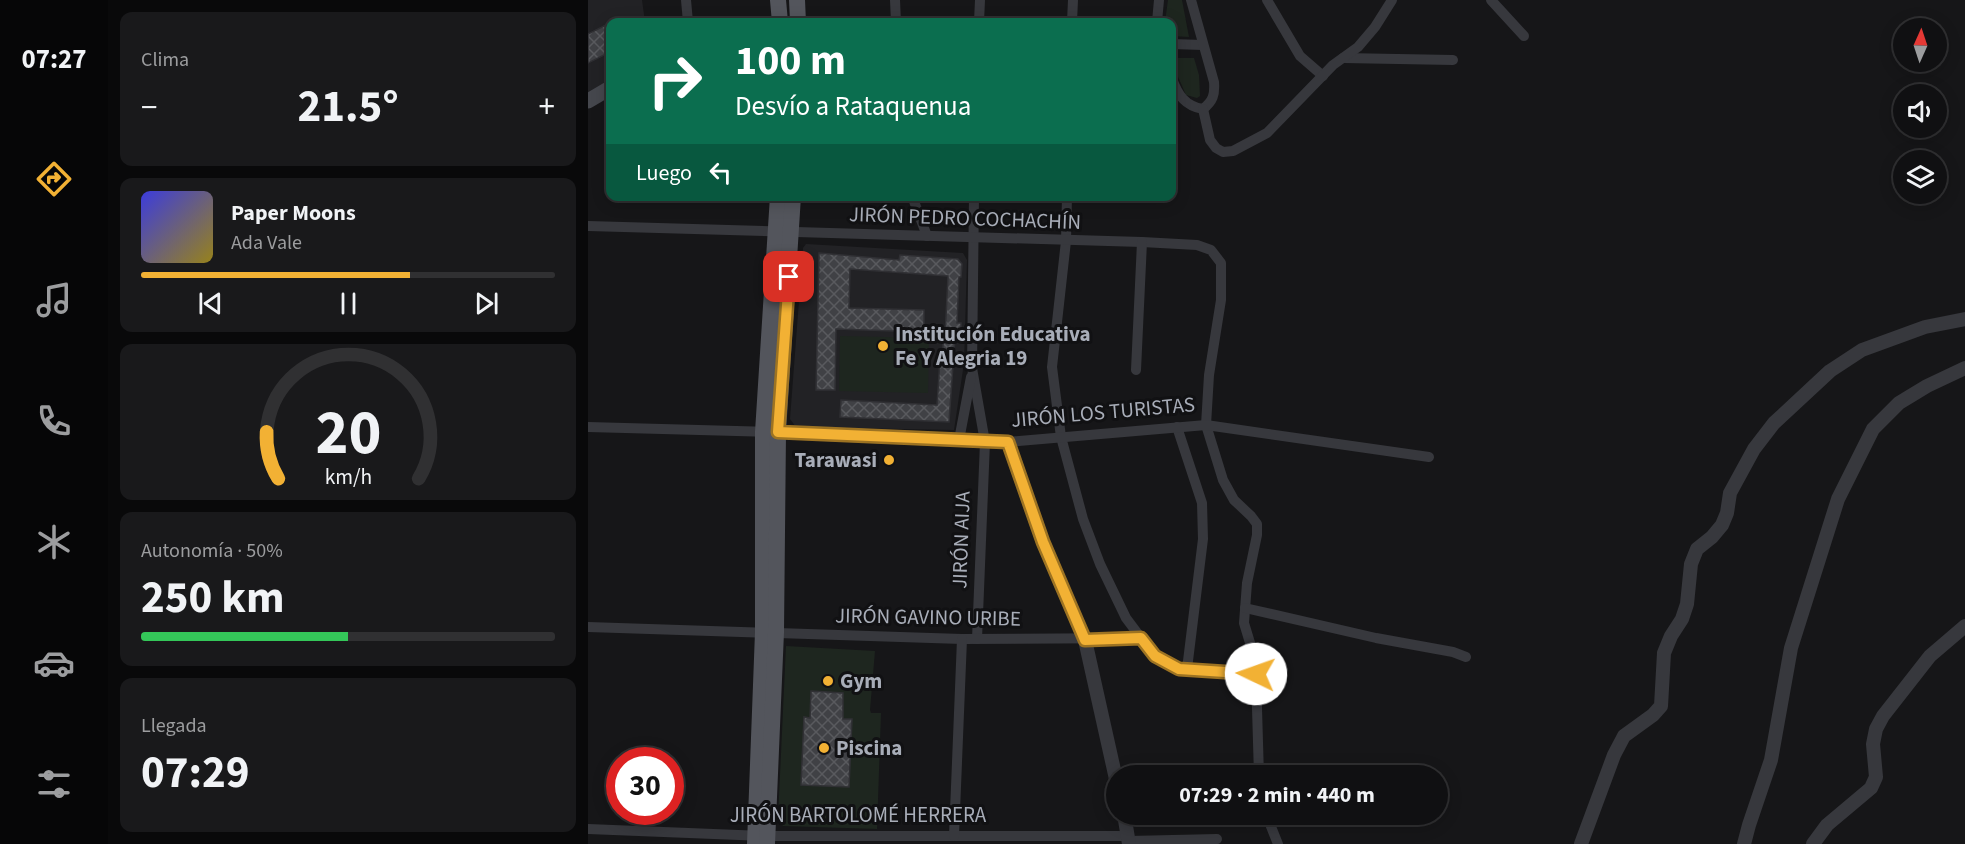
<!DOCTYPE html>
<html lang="es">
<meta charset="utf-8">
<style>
:root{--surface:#101012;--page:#19191b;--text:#f1f3f6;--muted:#9c9d9f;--line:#303032;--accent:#f2b134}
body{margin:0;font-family:"Source Sans 3",sans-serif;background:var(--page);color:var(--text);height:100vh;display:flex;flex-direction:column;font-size:22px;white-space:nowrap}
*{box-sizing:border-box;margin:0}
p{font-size:20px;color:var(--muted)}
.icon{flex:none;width:33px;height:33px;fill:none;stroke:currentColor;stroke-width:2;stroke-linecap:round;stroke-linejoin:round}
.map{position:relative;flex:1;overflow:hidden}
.sheet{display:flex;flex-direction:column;gap:12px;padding:12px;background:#09090a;width:480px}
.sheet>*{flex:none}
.guide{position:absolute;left:18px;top:18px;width:570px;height:183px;border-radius:12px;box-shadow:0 3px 15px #0003,0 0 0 2px var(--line);background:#0b6e4f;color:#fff;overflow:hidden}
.needle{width:39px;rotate:3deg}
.controls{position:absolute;left:1305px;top:18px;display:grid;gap:12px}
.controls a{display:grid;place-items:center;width:54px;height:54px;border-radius:50%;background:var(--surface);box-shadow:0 3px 15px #0003,0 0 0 2px var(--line);font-size:30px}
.speed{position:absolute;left:18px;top:747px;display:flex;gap:12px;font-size:30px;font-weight:700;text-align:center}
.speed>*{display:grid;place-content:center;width:78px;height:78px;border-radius:50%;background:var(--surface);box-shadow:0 3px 15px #0003,0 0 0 2px var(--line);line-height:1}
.speed .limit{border:9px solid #d22;background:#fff;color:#111}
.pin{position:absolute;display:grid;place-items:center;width:51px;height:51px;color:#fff;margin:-26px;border-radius:12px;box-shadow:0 3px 9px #0006}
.me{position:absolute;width:66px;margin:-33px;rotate:273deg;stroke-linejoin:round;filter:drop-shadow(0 0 4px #0008)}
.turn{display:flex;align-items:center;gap:21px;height:126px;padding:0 30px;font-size:27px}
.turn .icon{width:78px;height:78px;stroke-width:2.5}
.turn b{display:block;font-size:42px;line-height:51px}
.then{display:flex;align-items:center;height:57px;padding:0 30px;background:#0003;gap:12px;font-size:22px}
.big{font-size:45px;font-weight:700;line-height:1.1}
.sheet .card{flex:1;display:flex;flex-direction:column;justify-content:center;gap:9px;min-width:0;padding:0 21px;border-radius:12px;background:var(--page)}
.sheet .dial{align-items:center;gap:0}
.dial svg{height:156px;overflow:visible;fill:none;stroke:var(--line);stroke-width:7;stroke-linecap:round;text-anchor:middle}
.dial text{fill:var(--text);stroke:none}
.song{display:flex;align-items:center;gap:18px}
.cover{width:72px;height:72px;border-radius:9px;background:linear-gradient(135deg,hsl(240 70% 55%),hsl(50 70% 35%))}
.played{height:6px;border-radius:3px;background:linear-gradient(90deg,var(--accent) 65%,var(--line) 65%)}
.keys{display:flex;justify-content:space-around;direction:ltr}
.heat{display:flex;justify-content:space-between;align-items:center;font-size:33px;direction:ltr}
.charge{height:9px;border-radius:4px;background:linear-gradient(90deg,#34c759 50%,var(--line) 0)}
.trip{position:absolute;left:518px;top:765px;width:342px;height:60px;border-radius:30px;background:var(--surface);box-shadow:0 3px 15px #0003,0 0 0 2px var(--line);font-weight:700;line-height:60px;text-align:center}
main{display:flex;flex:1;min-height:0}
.menu{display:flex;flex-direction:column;width:108px;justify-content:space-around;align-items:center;background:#060607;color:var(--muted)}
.menu .icon{width:42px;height:42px}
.menu .active{color:var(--accent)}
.menu b{font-size:27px;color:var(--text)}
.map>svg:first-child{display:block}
</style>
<main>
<nav class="menu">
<b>07:27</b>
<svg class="icon active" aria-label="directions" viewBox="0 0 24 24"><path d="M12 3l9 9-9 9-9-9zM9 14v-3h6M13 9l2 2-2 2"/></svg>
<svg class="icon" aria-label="music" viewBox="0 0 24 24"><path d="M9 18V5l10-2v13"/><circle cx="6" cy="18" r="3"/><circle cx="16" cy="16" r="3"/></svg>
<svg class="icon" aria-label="phone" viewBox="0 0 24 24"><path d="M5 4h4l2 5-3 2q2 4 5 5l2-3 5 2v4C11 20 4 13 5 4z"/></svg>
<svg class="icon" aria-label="climate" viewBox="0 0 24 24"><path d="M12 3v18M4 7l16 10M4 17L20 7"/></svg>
<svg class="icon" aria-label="car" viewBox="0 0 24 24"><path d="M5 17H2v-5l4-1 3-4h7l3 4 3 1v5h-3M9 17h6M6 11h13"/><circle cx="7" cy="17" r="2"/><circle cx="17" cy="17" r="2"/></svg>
<svg class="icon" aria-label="filters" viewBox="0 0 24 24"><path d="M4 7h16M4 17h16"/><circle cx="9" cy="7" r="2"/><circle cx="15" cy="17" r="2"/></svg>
</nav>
<section class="sheet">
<div class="card"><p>Clima</p>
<div class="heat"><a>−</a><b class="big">21.5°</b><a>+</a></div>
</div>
<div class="card">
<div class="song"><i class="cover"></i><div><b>Paper Moons</b><p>Ada Vale</p></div></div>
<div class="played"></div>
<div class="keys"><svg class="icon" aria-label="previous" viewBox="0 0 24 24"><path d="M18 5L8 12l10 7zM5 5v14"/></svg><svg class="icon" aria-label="pause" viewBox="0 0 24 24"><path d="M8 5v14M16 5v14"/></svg><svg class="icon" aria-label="next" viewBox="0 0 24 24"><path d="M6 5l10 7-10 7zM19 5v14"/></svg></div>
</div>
<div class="card dial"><svg viewBox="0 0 100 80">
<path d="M14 69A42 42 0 1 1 86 69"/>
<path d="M14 69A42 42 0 0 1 8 45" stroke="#f2b134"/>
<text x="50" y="56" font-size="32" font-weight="700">20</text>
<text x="50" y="72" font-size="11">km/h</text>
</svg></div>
<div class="card"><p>Autonomía · 50%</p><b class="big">250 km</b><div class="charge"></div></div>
<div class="card"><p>Llegada</p><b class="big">07:29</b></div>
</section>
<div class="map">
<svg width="1377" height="844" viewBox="0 0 1377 844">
<defs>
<pattern id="building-cross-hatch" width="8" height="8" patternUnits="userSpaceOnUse" patternTransform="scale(1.5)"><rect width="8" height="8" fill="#404145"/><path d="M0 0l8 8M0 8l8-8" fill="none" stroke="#595a5e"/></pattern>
</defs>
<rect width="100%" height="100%" fill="#161618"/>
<g fill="#222225">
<path d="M0,0H54L57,22H22V81L0,94Z"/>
<path d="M218,244L375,253L379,260L376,363L366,430L208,427L202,419L215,248Z"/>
</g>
<g fill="#1e261f">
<path d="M580,0H594L601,37L584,36V22H577Z"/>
<path d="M584,58H606L611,75L612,96L609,98L598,95L584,63Z"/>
<path d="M252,336L341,338L340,393L251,391Z"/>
<path d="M198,646L287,651L282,710L283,713H293L289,829L195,826L190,818Z"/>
</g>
<g fill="url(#building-cross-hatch)" stroke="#303034" stroke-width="1.5">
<path d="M22,23V52L0,63V34Z"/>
<path d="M231,253L311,260L312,255L370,259L374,264L373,277H371L369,323H373V337H367L361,422L252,417L253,400L349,405L352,359H355V337H357L360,276L262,269L261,308L336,310V332L248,329L247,390H228Z"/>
<path d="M223,691L255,693V719H264L261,787L213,785L216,717L222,718Z"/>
</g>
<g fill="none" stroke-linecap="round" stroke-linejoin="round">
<g stroke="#37383d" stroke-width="10">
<path d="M98,0L100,22"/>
<path d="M307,0L308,22"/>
<path d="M679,0L712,56L735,76"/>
<path d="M903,0L936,36"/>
<path d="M391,22L392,0"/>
<path d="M484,22L485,0"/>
<path d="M569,22L571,0"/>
<path d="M584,44L615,45"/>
<path d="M755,58L865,60"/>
<path d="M584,79C590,95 597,106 615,109C625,101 627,95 626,82L603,0"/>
<path d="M615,109L622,140L628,148L635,152L645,151L679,133L745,65L770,47L787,27L804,0"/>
<path d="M324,196L339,236"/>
<path d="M386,196L384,368L397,442L389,639"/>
<path d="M479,196L478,241L464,367L473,437L495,519L512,564L538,618L553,638"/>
<path d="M0,226L554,242L609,245L623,250L633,263V300L621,375L618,425L635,480L646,500L663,516L669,524V535L659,583L656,623L666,656L668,674L671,776"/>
<path d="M548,370L554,242"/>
<path d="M0,427L181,432"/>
<path d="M589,427L614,503L615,539L599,669"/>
<path d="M371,440L383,377"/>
<path d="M420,442L618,425L841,457"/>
<path d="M657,608L788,638L865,652L878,657"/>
<path d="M0,627L374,639L553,638L567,656L591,669L668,674"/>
<path d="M678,814L690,844"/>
<path d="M0,829L179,836H541"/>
<path d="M366,836L374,639"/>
<path d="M541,841L629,839"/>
</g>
<g stroke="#37383d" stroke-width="14">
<path d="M190,432L420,442L455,542L497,640L528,779"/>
<path d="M536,814L541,844"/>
<path d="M993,844L1026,755L1036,736L1065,715L1073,706L1076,653L1083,636L1094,619L1099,604L1103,564L1109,549L1124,537L1134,525L1139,513L1142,493L1166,449L1186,423L1242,371L1274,350L1337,327L1377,319"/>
<path d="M1156,844L1161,825L1183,760L1203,648L1250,499L1285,429L1311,403L1339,386L1377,368"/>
<path d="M1225,844L1239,825L1283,788L1288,777L1285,744L1288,729L1295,716L1342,656L1377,626"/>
</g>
<path stroke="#45474d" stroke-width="15" d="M0,101L22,88"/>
<g stroke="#53555c" stroke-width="16">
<path d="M190,0L192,22"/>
<path d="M209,0L210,22"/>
<path d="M167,844L175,632V432L190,196"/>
<path d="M179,844L188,632L190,432L205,196"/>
</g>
</g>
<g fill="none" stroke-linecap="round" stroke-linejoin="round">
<defs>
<path id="route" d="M201,277L190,432L420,442L455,542L497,640L553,638L567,656L591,669L668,674"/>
</defs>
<use href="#route" stroke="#9d7322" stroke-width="15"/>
<use href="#route" stroke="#f2b134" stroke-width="10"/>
</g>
<g fill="#f2b134" stroke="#111113" stroke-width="2">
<circle cx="295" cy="346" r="6"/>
<circle cx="301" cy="460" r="6"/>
<circle cx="240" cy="681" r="6"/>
<circle cx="236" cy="748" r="6"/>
</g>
<g text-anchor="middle" stroke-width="6" stroke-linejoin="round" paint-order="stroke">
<g font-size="21" fill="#a8adb8" stroke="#111113">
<text transform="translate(377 218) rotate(2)" y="7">JIRÓN PEDRO COCHACHÍN</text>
<text transform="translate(515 412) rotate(-5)" y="7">JIRÓN LOS TURISTAS</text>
<text transform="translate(373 540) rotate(-88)" y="7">JIRÓN AIJA</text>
<text transform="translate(340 617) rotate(1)" y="7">JIRÓN GAVINO URIBE</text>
<text x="270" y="822">JIRÓN BARTOLOMÉ HERRERA</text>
</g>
<g font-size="21" font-weight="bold" fill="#a8adb8" stroke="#111113" text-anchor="start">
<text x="307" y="341">Institución Educativa<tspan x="307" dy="24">Fe Y Alegria 19</tspan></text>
<text x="289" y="467" text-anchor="end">Tarawasi</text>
<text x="252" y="688">Gym</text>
<text x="248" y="755">Piscina</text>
</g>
</g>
</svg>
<div class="controls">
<a><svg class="needle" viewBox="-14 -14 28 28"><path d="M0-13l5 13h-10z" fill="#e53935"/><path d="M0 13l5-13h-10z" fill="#9c9d9f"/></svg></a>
<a><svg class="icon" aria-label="sound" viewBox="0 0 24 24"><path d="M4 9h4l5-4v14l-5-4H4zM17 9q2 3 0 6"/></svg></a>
<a><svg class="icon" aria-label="layers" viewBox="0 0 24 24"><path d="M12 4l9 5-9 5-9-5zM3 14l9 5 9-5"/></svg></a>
</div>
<div class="speed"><div class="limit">30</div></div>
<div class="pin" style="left:201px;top:277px;background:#d93025"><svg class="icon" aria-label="arrive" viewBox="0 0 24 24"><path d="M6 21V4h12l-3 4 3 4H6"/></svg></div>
<svg class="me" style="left:668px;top:674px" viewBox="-20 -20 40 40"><circle r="19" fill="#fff"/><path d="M0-13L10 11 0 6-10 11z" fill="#f2b134"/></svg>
<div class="trip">07:29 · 2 min · 440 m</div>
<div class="guide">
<div class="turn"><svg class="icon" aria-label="right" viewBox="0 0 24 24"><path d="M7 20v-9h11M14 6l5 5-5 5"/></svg><div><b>100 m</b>Desvío a Rataquenua</div></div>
<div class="then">Luego<svg class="icon" aria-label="left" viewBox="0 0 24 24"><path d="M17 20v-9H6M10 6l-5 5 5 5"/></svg></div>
</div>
</div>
</main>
